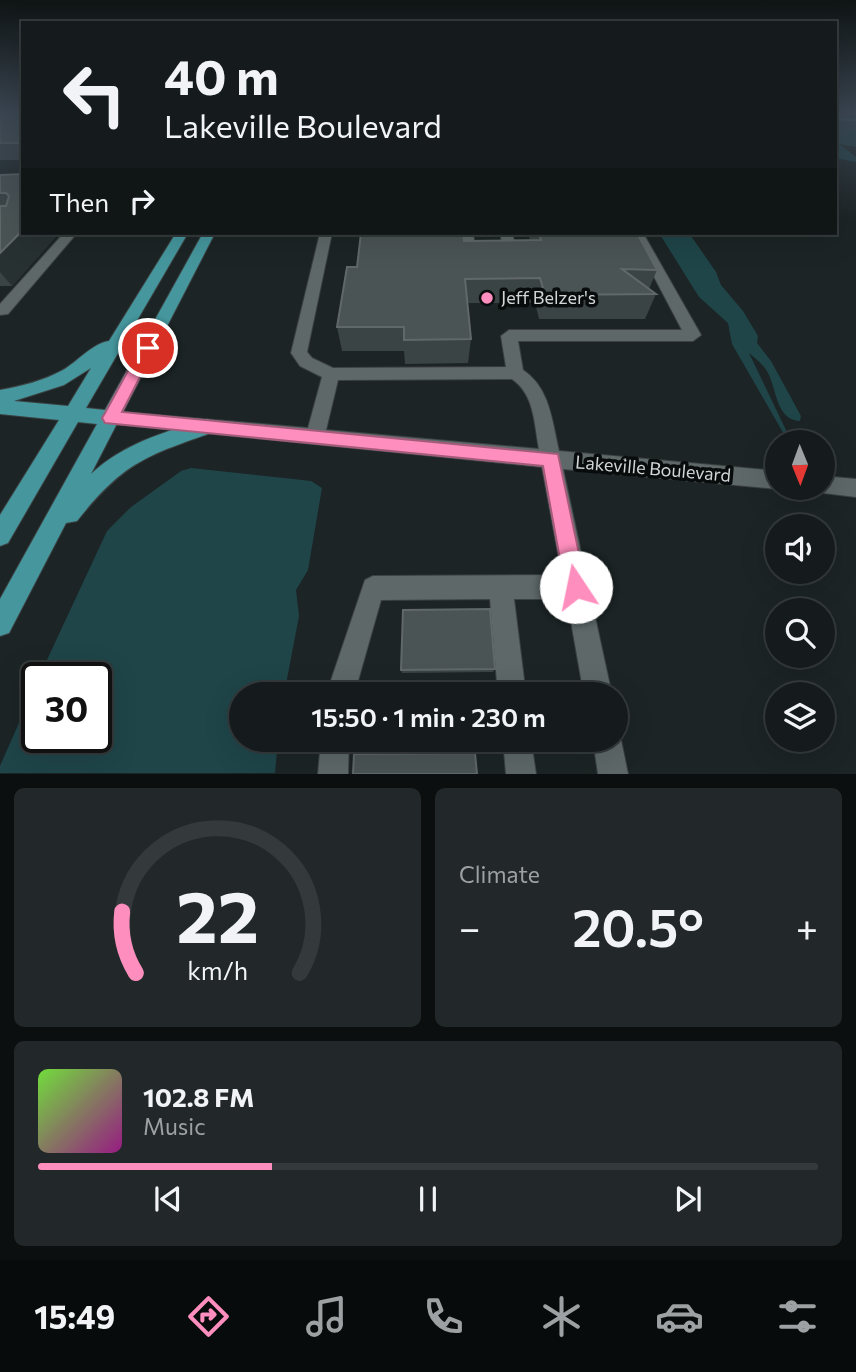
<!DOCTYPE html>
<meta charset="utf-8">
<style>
:root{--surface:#151b1c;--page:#222829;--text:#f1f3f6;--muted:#9da1a3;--line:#34393b;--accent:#fe8ebd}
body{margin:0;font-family:Commissioner,sans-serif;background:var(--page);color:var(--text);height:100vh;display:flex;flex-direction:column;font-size:26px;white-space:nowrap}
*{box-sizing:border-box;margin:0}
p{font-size:23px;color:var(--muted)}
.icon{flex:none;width:38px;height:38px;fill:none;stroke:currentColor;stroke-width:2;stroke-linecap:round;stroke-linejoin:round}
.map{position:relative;height:774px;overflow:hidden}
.sheet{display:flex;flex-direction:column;gap:14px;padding:14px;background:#0c0f0f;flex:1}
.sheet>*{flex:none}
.top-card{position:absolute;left:21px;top:21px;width:816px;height:214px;border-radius:0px;box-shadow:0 7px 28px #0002,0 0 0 2px var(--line);background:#151b1c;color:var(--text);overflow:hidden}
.needle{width:46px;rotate:179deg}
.tools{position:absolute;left:765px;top:430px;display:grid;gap:14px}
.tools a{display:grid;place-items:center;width:70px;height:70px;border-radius:50%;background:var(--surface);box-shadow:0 7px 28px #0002,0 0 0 2px var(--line);font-size:35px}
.speed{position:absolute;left:21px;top:662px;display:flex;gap:14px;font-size:35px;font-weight:700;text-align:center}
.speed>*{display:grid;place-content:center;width:91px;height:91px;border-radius:50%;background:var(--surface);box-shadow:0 7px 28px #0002,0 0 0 2px var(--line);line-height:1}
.speed .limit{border:4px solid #111;border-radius:10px;background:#fff;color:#111}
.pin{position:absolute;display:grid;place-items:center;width:60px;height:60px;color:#fff;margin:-30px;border:4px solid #fff;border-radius:50%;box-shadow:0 2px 7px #0007}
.me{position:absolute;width:77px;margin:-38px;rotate:349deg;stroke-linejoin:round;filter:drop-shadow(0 0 5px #0008)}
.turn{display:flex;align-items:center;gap:24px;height:147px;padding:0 28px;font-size:32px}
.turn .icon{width:91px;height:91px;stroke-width:2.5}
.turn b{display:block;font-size:49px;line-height:60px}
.then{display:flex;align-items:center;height:66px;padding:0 28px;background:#0003;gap:14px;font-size:26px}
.big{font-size:52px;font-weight:600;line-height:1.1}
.sheet .card{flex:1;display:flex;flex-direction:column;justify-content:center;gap:10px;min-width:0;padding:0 24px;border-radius:10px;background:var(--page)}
.sheet .dial{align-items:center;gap:0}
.dial svg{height:182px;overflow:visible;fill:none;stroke:var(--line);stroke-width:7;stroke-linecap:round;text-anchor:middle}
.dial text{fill:var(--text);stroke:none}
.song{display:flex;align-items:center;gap:21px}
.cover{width:84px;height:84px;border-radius:10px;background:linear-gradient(135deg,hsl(100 70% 55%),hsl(310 70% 35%))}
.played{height:7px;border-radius:4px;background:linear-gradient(90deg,var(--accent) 30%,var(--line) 30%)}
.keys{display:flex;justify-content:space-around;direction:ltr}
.heat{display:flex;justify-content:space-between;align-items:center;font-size:38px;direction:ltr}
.sheet .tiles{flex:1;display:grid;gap:14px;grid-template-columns:1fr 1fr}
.card:last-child{grid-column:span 2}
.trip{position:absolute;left:229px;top:682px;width:399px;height:70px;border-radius:35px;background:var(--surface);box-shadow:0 7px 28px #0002,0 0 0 2px var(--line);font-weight:600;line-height:70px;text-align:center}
.tabs{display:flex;height:112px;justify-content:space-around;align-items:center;background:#080b0b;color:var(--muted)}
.tabs .icon{width:49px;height:49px}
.tabs .current{color:var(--accent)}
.tabs b{font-size:32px;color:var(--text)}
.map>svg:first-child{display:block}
</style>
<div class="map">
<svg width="856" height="774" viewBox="0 0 856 774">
<rect width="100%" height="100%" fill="#1c2425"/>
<g fill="#1f4549">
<path d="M835,114H856V147L839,144L856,157V162L835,158Z"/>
<path d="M659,233H689L716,272L721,285L743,311L758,336L757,343L771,361L801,416L800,421C776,420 777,390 768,373C765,366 755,358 749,353L784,426L787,432L785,436L732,344L728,323L699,297Z"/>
<path d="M191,468L311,481L322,488L308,570L296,590L299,616L284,695H242V740H278L275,773H0V766L37,682V737H96V677H39L107,531L131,507L181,471Z"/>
</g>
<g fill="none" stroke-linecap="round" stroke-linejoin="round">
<g stroke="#488287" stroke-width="2.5">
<path d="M835,114L840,115"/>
<path d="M835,119L856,120"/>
</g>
<defs>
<g id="minor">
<path d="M64,233H77L8,314L0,315V304Z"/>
<path d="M320,233H332L307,352L312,358L333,368L506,367L501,336L509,330H682L631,233H643L701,335L693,341H518L523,370C550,388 552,421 559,451L777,471V488H779L777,489L563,469L612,695H584L567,599H514L526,695H498L490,599L381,600L354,695H326L365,580L373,576L562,575L542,467L104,423L102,418L104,413L111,411L308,428L322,377L300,366L291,353ZM512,379C535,395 534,424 539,449L326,430L338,380Z"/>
<path d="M461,233H473L476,253L504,252L500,233H512L518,256L511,260H465Z"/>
<path d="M822,476L856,479V497L815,492L813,488H822Z"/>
<path d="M616,729L621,740L628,774H598L593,740H616Z"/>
<path d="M321,740H349L348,774H318Z"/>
<path d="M503,740H531L536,774H506Z"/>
</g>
<path id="major" d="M176,233H188L86,408L105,410L203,233H215L91,474C124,443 165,432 207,419L214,422L216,427L214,432C145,456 123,463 77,521L66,523L9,633L0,636V599L97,424L78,422L8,543L0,546V515L59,420L0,414V390C22,386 43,381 63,370C77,362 93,343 109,341ZM91,368L68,406L14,401L64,385Z"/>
</defs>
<use href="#minor" stroke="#3b4142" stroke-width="2"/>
<use href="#major" stroke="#3b4142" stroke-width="2"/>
<use href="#minor" fill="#5e6869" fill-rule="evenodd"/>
<use href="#major" fill="#45969d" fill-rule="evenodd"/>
</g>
<g fill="#3b4445">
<rect x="0" y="114" width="23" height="46"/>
<path d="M0,175L23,233H59L12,286H0Z"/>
<path d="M528,233H639L638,235L657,270L649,289L656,294L645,319H539L535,303H467L471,339L468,363L405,364L404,351H342L337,327L357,267L464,241H530Z"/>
<path d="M495,669L493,672L402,673L401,670Z"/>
</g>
<path fill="#283132" d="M23,230V233H59L12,286L0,272V253Z"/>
<g fill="#4b5455" stroke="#606869" stroke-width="2">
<rect x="0" y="114" width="23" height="29"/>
<path d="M23,174V230L0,253V206H6L9,196L6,193H0V175Z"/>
<path d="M361,233H463L464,241L541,240L539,233H637L657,270L622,269L656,294L545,295L540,278L465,279L471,339L404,340V327H337L347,267H357Z"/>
<path d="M490,609L495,669L401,670L403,610Z"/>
<path d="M475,753L477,774H353L354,754Z"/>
</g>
<linearGradient id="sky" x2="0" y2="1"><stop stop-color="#0f1414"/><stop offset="0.51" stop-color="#3a4551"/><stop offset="1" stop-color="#3a4551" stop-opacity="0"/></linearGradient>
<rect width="856" height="222" fill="url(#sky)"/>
<path fill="#fe8ebd" stroke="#a55c7b" stroke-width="2" d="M148,343L155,348L122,412L558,454L586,587L583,595L576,598L568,595L565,587L543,466L105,423L102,418L105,413L142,345Z"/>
<circle fill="#fe8ebd" stroke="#090c0d" stroke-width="2.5" cx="487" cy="298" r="7"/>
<g text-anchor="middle" stroke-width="7" stroke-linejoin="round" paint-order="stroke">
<g font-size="18" fill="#d1d6d7" stroke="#090c0d" text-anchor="start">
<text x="501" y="304">Jeff Belzer's</text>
</g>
<g font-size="18" fill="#d1d6d7" stroke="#090c0d">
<text transform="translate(653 469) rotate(5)" y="6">Lakeville Boulevard</text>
</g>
</g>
</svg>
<div class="tools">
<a><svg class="needle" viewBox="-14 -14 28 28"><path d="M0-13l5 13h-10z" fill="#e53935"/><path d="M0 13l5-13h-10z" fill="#9da1a3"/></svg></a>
<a><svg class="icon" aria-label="sound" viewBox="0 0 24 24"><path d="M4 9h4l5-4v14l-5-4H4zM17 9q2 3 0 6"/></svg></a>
<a><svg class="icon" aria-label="search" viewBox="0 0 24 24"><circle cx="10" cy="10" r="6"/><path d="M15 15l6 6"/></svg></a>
<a><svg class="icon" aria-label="layers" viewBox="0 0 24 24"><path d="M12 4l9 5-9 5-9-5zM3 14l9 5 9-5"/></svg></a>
</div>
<div class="speed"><div class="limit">30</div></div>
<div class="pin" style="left:148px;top:348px;background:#d93025"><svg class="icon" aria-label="arrive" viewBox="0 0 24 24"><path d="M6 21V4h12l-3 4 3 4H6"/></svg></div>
<svg class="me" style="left:576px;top:587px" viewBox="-20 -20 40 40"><circle r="19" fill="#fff"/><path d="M0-13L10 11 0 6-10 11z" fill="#fe8ebd"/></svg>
<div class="trip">15:50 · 1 min · 230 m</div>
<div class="top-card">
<div class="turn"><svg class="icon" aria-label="left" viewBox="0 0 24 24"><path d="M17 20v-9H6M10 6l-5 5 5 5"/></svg><div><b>40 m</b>Lakeville Boulevard</div></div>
<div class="then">Then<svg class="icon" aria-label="right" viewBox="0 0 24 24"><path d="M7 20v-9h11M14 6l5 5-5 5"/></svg></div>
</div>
</div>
<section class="sheet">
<div class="tiles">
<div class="card dial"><svg viewBox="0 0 100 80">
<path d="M14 69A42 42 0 1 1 86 69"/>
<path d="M14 69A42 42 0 0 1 8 42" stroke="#fe8ebd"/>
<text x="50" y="56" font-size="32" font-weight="700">22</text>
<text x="50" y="72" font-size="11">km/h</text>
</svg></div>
<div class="card"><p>Climate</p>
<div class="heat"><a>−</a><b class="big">20.5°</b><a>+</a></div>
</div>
<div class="card">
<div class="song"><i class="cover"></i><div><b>102.8 FM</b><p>Music</p></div></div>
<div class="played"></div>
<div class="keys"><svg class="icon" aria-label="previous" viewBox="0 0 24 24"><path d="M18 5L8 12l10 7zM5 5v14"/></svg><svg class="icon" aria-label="pause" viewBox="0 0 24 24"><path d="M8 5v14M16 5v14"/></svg><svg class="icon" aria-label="next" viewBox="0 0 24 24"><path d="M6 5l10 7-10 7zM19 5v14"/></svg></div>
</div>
</div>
</section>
<nav class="tabs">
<b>15:49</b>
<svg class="icon current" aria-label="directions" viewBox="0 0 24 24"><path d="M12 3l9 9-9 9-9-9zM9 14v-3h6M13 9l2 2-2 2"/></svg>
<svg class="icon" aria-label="music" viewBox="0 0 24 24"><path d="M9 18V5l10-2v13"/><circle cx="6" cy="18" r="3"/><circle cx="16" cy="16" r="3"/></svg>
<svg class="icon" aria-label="phone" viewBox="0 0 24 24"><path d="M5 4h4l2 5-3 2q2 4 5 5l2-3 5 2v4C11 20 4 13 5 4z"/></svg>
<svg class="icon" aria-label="climate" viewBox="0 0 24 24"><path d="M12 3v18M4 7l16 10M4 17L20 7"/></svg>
<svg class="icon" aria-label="car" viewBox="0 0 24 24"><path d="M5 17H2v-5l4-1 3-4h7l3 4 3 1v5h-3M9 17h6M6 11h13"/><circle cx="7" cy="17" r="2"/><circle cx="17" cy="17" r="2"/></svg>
<svg class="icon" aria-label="filters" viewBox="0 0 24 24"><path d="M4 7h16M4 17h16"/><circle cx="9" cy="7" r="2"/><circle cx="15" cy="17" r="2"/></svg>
</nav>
